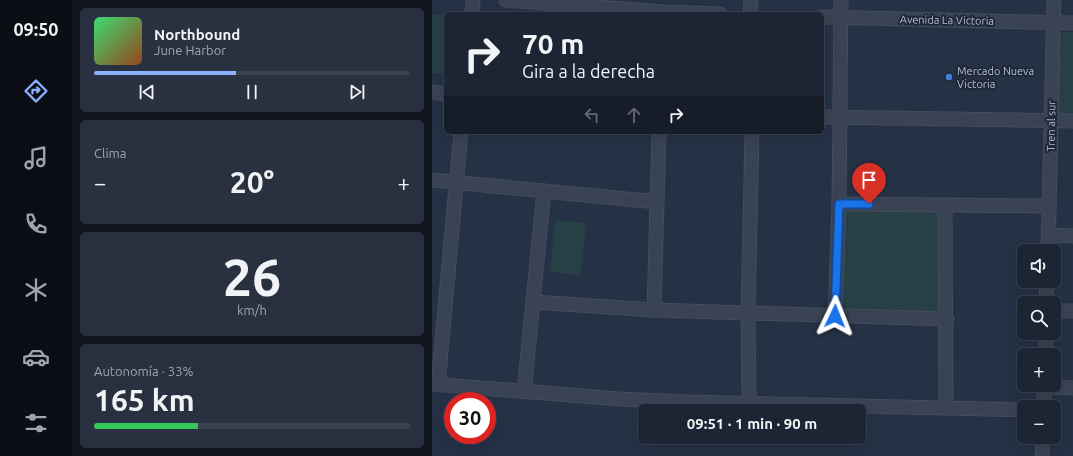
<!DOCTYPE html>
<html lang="es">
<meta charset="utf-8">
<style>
:root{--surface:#1c2534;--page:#293140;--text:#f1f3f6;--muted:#a0a5ac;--line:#3a424f;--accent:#8bb0ff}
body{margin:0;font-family:Ubuntu,sans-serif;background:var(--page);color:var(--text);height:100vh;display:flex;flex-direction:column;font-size:15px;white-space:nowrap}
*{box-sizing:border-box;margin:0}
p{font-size:13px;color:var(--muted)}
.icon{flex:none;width:22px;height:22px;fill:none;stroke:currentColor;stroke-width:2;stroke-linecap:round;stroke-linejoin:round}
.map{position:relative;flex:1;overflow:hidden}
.panel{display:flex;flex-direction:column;gap:8px;padding:8px;background:#0f141d;width:360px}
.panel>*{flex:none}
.banner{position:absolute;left:12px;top:12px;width:380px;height:122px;border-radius:6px;box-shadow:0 4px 16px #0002,0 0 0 1px var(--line);background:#1c2534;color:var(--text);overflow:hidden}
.controls{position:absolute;left:585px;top:244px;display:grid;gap:8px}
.controls a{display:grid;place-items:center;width:44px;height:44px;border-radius:6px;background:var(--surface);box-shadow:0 4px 16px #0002,0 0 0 1px var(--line);font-size:20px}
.speed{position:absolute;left:12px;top:392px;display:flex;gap:8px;font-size:20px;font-weight:700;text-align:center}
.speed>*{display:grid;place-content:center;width:52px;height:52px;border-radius:50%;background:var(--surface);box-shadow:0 4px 16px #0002,0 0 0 1px var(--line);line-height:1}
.speed .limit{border:6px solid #d22;background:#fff;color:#111}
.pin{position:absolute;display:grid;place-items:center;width:34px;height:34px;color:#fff;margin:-41px -17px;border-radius:50% 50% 50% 0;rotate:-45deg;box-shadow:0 0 4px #0007}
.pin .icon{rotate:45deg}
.me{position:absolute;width:44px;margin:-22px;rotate:2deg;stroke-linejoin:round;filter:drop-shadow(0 0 3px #0008)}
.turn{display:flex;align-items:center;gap:14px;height:84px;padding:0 12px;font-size:18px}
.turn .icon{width:52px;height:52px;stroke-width:2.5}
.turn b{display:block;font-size:28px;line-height:34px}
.lanes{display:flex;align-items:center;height:38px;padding:0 12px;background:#0003;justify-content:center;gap:20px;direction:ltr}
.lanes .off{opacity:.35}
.big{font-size:30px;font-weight:600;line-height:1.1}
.panel .widget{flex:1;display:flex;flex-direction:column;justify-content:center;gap:6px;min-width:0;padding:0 14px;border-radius:6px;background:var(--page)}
.panel .dial{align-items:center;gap:0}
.dial b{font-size:52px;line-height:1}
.song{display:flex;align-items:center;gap:12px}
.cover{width:48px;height:48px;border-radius:6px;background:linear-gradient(135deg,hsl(140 70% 55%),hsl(20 70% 35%))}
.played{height:4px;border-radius:2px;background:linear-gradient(90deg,var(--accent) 45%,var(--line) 45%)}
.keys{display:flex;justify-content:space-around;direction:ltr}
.heat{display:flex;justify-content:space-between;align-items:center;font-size:22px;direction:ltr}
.charge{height:6px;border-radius:3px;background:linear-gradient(90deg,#34c759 33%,var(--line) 0)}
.trip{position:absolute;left:206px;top:404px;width:228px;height:40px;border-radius:6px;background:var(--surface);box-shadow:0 4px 16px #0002,0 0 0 1px var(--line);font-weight:600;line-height:40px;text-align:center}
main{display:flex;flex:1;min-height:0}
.tab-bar{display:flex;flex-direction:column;width:72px;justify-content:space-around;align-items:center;background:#0b0f15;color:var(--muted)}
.tab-bar .icon{width:28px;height:28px}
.tab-bar .current{color:var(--accent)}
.tab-bar b{font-size:18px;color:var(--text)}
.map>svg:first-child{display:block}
</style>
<main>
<nav class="tab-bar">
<b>09:50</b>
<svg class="icon current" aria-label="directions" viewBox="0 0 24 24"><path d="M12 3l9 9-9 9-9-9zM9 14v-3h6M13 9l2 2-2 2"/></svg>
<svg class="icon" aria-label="music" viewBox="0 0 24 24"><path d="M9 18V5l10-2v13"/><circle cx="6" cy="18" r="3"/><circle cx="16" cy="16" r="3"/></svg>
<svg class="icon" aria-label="phone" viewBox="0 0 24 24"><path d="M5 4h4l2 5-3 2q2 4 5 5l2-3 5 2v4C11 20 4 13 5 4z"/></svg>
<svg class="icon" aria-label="climate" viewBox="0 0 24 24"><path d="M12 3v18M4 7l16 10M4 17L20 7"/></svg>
<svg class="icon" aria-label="car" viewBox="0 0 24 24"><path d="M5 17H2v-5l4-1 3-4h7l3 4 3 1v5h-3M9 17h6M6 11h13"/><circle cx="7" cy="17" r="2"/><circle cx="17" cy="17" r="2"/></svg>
<svg class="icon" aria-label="filters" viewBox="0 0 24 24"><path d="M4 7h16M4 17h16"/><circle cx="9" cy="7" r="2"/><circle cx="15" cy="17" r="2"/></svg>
</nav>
<section class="panel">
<div class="widget">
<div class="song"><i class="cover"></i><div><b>Northbound</b><p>June Harbor</p></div></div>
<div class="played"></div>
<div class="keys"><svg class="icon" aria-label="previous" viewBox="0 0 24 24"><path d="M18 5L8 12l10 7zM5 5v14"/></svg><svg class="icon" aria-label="pause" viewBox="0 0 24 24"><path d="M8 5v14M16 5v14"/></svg><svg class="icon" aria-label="next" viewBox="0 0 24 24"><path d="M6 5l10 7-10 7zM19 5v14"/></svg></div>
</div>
<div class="widget"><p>Clima</p>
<div class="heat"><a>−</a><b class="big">20°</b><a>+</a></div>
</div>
<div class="widget dial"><b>26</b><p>km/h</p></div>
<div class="widget"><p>Autonomía · 33%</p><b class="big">165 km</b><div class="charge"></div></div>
</section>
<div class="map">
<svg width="641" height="456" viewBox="0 0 641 456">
<rect width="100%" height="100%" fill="#253145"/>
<g fill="#274046">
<path d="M0,14L14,15V74L0,73Z"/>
<path d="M630,32H641V115H625Z"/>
<path d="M412,208L508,209L509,314L410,312Z"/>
<path d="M123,220L154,223L149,275L118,272Z"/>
</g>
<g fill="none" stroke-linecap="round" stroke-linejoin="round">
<defs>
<g id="minor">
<path d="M74,0L230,12L288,14"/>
<path d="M40,14L41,0"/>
<path d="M318,14L319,0"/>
<path d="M390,17L641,23"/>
<path d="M0,92L14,94"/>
<path d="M390,117L641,121"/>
<path d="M0,180L225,202"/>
<path d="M407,204L617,206"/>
<path d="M513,205L514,408"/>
<path d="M616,235L641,236"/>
<path d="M616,251L622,0"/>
<path d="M101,302L222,310L515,319"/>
<path d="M614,303L615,281"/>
<path d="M222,310L227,132"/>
<path d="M622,311H641"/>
<path d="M403,316L407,204L409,0"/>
<path d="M613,355L614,333"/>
<path d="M0,384L187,399L255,402L592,410"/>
<path d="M6,385L29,132"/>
<path d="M612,387L641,388"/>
<path d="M92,392L112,191"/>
<path d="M317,403L316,313L320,132"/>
<path d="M612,407V385"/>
<path d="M610,456L611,437"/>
</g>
</defs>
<use href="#minor" stroke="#444c5d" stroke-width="15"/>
<use href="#minor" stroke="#3a4354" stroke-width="13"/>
</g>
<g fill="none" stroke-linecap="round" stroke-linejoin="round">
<defs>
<path id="route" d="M403,316L407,204H437"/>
</defs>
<use href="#route" stroke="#114b97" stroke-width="10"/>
<use href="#route" stroke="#1a73e8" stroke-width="7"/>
</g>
<circle fill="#3f7fe0" stroke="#1e2839" stroke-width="1.5" cx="517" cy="77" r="4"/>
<g text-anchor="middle" stroke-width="4" stroke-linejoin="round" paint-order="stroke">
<g font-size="11" fill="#b7becd" stroke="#1e2839">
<text transform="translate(515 20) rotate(1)" y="4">Avenida La Victoria</text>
<text transform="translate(619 126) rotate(-89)" y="4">Tren al sur</text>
</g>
<g font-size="11" fill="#b7becd" stroke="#1e2839" text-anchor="start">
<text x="525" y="75">Mercado Nueva<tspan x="525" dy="13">Victoria</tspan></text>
</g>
</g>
</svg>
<div class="controls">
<a><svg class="icon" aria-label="sound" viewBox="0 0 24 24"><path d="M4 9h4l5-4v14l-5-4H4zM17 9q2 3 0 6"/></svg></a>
<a><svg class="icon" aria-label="search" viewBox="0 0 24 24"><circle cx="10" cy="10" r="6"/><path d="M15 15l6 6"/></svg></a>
<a>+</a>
<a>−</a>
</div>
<div class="speed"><div class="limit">30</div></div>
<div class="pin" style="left:437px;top:204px;background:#d93025"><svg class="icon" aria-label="arrive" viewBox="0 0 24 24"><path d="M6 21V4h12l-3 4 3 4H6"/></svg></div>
<svg class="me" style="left:403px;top:316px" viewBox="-20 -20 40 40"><path d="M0-17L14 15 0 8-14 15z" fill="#1a73e8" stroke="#fff" stroke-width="4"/></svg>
<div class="trip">09:51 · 1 min · 90 m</div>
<div class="banner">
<div class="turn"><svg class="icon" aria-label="right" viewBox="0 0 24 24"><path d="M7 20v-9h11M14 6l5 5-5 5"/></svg><div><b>70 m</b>Gira a la derecha</div></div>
<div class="lanes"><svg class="icon off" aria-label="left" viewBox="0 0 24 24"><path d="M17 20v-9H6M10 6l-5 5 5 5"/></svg><svg class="icon off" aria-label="ahead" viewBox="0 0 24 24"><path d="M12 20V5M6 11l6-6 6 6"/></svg><svg class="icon" aria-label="right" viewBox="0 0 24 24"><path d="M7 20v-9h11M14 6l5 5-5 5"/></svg></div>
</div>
</div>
</main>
